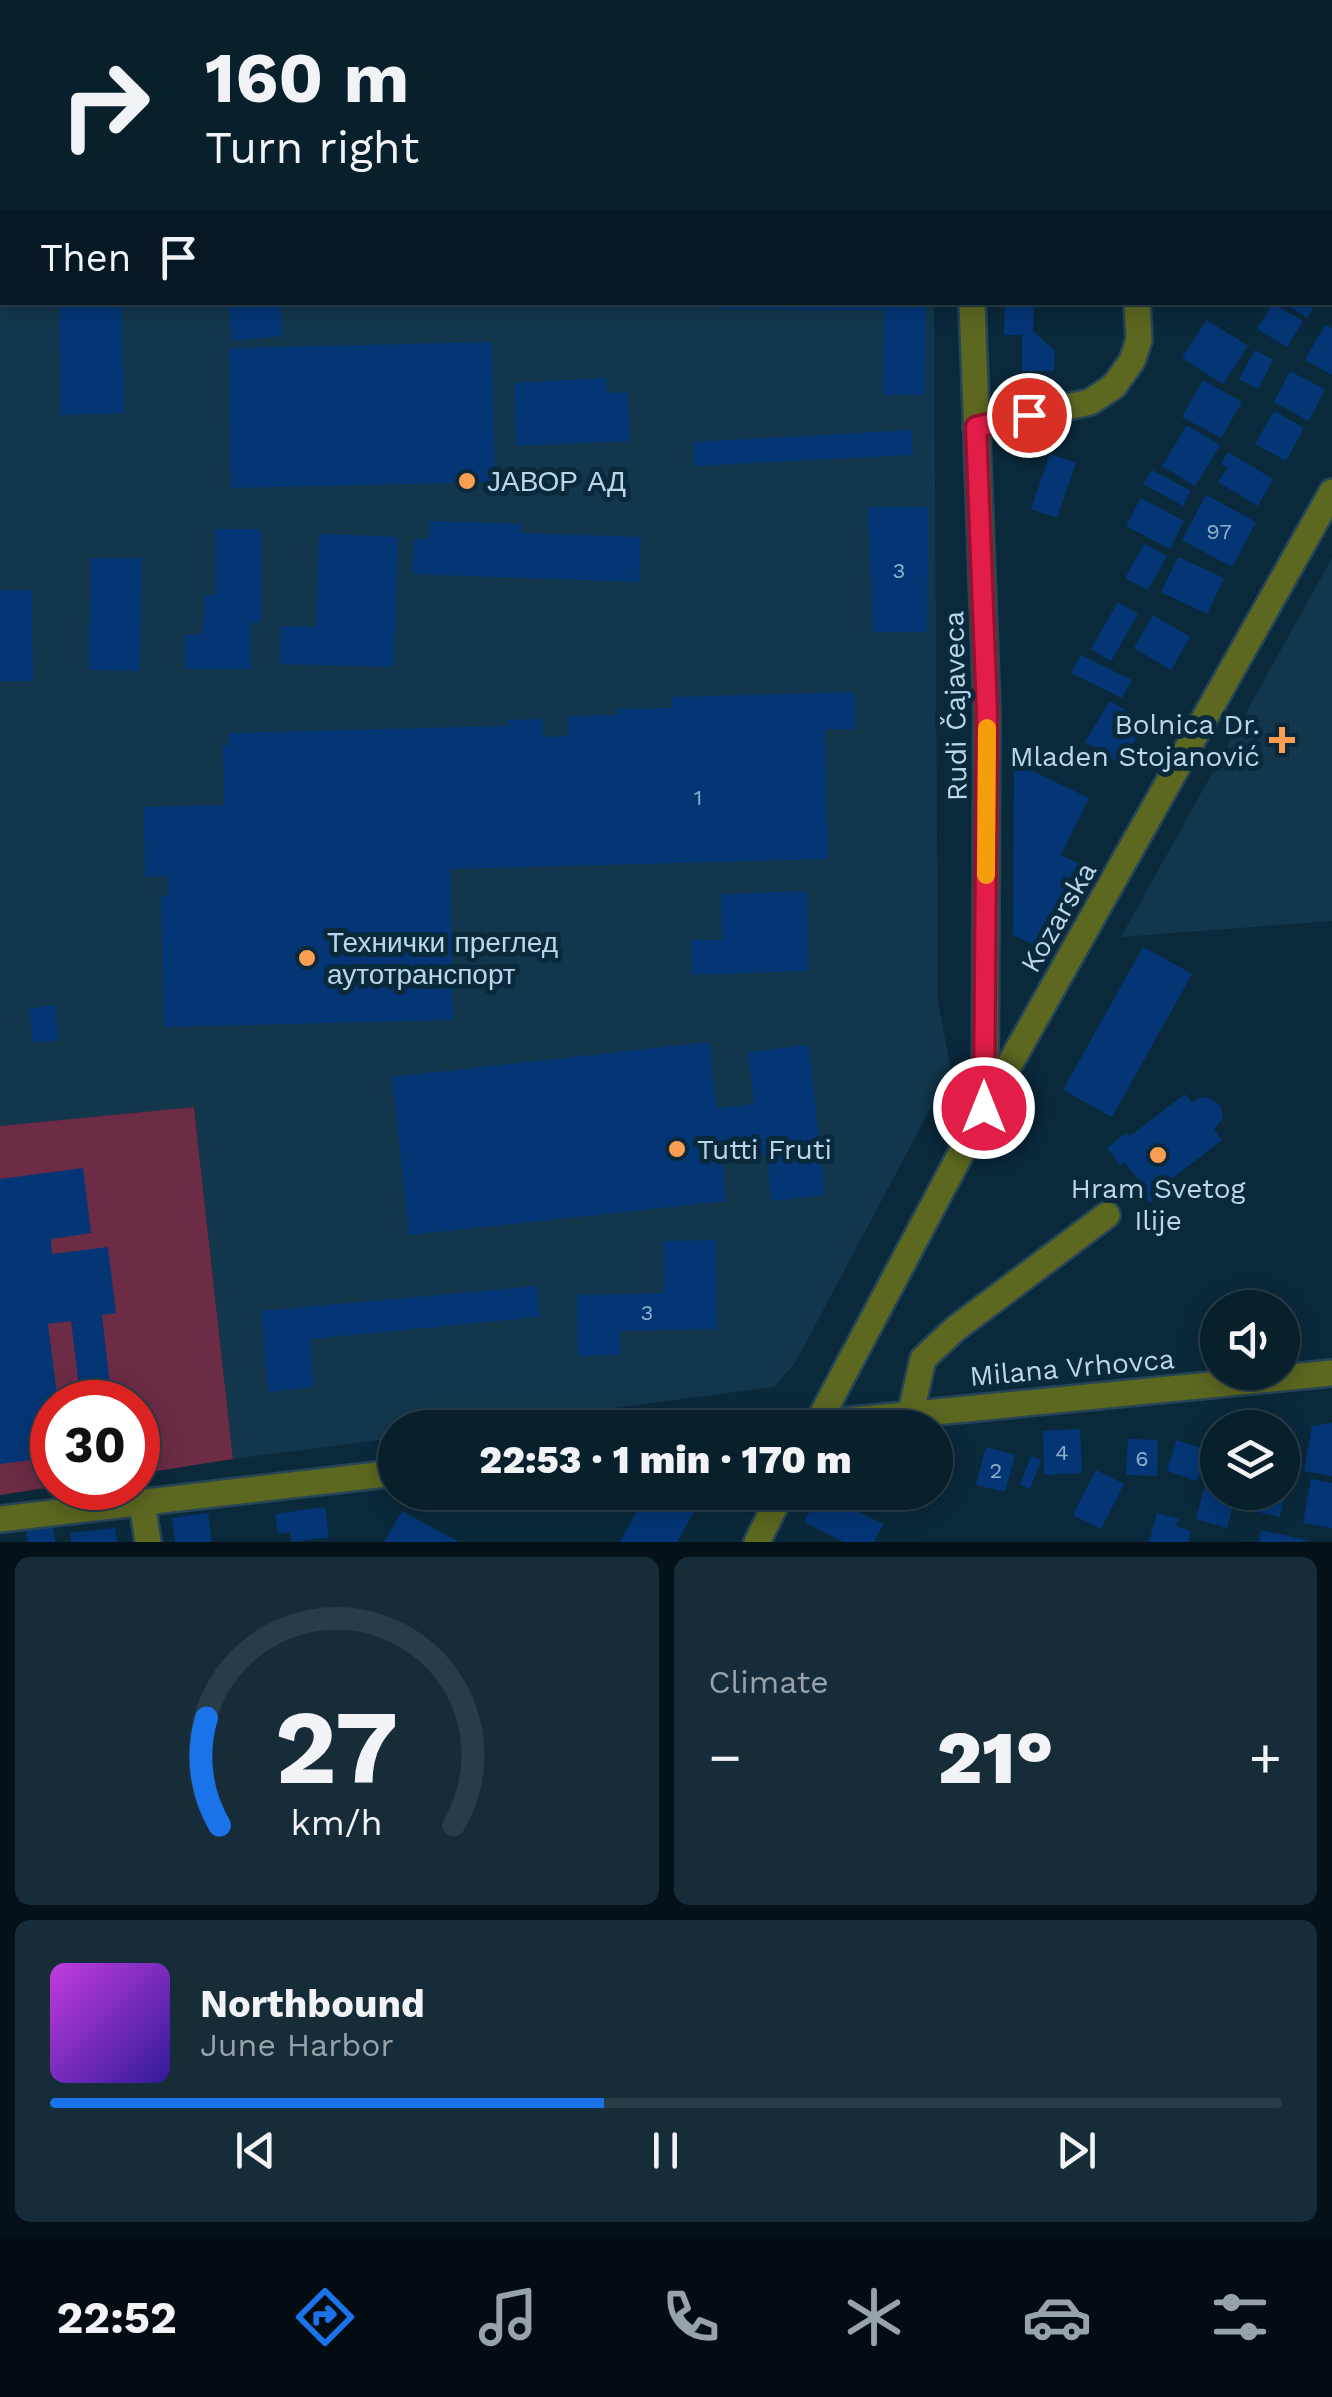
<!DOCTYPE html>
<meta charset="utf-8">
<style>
:root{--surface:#081f2c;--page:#162c38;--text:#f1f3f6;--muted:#98a2a9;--line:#293d48;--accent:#1a73e8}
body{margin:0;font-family:"Work Sans",sans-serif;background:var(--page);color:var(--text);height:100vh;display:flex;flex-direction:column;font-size:38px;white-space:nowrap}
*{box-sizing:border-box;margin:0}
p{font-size:32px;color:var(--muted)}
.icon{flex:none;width:55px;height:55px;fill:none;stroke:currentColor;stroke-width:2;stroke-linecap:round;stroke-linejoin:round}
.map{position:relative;height:1542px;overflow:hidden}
.details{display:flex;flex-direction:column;gap:15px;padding:15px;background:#041118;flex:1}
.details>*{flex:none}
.guide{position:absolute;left:0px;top:0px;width:1332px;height:305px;box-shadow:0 5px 25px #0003,0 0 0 2px var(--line);background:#081f2c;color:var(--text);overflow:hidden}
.controls{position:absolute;left:1200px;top:1290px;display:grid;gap:20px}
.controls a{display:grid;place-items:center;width:100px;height:100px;border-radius:50%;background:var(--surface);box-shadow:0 5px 25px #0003,0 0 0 2px var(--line);font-size:50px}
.speed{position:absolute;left:30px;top:1380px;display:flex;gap:20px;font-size:50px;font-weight:700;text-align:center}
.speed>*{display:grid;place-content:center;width:130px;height:130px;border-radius:50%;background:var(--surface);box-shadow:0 5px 25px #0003,0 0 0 2px var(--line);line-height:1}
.speed .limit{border:15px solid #d22;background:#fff;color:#111}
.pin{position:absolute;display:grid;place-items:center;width:85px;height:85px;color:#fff;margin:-42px;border:5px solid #fff;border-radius:50%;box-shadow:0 2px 10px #0007}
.me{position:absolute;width:110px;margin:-55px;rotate:0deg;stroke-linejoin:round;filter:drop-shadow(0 0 8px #0008)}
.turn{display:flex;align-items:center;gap:35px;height:210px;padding:0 40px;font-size:45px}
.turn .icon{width:130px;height:130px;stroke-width:2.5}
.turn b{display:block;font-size:70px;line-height:85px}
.then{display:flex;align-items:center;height:95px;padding:0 40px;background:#0003;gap:20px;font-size:38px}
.big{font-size:75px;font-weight:800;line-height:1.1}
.details .tile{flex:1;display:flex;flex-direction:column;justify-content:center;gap:15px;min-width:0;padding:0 35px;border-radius:15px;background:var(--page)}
.details .dial{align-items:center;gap:0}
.dial svg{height:260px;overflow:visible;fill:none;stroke:var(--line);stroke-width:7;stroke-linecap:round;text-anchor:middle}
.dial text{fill:var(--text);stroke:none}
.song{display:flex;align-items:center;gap:30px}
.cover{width:120px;height:120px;border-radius:15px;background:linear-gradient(135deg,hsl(290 70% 55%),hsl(250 70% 35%))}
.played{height:10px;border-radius:5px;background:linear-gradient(90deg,var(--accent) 45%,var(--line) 45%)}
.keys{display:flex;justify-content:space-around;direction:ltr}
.heat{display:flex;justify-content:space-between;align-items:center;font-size:55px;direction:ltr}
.details .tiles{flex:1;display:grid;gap:15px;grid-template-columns:1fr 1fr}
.tile:last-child{grid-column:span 2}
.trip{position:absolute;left:378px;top:1410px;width:575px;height:100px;border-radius:50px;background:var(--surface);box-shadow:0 5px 25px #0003,0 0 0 2px var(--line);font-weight:800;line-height:100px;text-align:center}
.menu{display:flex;height:160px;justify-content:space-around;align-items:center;background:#030c12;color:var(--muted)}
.menu .icon{width:70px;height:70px}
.menu .active{color:var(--accent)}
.menu b{font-size:45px;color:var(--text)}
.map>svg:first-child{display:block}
</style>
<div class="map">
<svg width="1332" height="1542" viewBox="0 0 1332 1542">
<rect width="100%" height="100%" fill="#0a293b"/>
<g fill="#12374c">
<path d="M0,252H2V302L934,303L938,1002L951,1070L795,1363L774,1387L470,1427L395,1428V1438L233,1459L194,1107L0,1126Z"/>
<path d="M1332,558V921L1121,937Z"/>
</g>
<path fill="#6c2c45" d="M194,1107L233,1459L138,1474V1402H52V1487L0,1495V1126Z"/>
<g fill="#043676">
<path d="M59,302H122L124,413L60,415Z"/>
<path d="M228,302H280L283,336L232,341Z"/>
<path d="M720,302H926L925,395H883L884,310L720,309Z"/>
<path d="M1005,302H1034L1033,331L1055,351L1054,371H1022V335H1004Z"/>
<path d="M1282,302H1316L1307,318Z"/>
<path d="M1273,303L1303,321L1287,347L1257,329Z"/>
<path d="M1207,320L1248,346L1223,384L1182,358Z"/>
<path d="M1325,325L1332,328V375L1305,360Z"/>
<path d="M492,342L495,482L231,488L229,348Z"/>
<path d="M1255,350L1273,360L1258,389L1239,379Z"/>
<path d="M1290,371L1325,389L1309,421L1274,402Z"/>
<path d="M606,378L607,393L628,392L630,441L516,446L514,383Z"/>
<path d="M1203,380L1242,402L1221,438L1182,417Z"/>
<path d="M1274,411L1304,428L1286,461L1255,444Z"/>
<path d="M1187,425L1220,445L1195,486L1162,466Z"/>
<path d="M912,430L913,455L694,466L693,442Z"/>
<path d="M1228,452L1273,479L1258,506L1218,482L1227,468L1221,464Z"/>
<path d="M1050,454L1076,463L1057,518L1031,509Z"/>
<path d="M1152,470L1191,491L1183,506L1143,484Z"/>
<path d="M1206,495L1256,522L1232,567L1182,540Z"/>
<path d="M1141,498L1184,521L1170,549L1126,526Z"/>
<path d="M868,507H928L927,632H873Z"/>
<path d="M429,521L522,524L521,533L641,537L639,582L412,574L414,539H429Z"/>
<path d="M215,529H261V623H251V669H185V635L203,634L204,595H215Z"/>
<path d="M319,534L398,537L394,667L279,664L281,626L316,627Z"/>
<path d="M1144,544L1167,556L1148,590L1125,578Z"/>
<path d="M1178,557L1224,578L1207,614L1161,592Z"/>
<path d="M91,558H142L140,671L89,670Z"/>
<path d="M0,590H32L33,681H0Z"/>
<path d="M1118,602L1138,614L1111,661L1091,649Z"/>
<path d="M1153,615L1190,637L1171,670L1134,648Z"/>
<path d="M1081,655L1132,680L1122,698L1071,673Z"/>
<path d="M854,692L855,729H825L828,859L450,869L453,1020L164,1027L161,896H168V876L145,877L144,807L224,805L223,745H229V733L508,726V720L543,719V737L568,736V716L618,715V709L672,708V697Z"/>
<path d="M1110,701L1146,722L1121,764L1085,742Z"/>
<path d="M1014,762L1089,798L1061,855L1083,866L1043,949L1013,935Z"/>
<path d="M807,891L809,971L692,975L691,940H722L721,894Z"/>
<path d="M1143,947L1192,974L1112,1117L1063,1090Z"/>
<path d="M55,1005L59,1040L33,1043L29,1009Z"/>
<path d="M709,1042L717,1108L754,1104L748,1052L809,1045L825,1195L771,1201L767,1154L722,1158L726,1201L409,1235L392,1077Z"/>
<path d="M1185,1094L1192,1103L1198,1098L1207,1097L1220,1105L1223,1118L1214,1130L1222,1140L1165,1184L1169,1188L1150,1203L1136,1186L1140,1182L1125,1162L1120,1165L1107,1148L1126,1133L1129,1137Z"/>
<path d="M83,1168L91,1233L51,1239L52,1254L108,1247L116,1313L102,1315L112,1402H81L71,1321L48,1324L58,1402L41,1405L47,1458L0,1464V1179Z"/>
<path d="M716,1240L717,1329L620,1331L621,1355L578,1356L577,1295L664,1293L663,1241Z"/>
<path d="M537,1286L540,1317L310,1339L314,1387L268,1392L261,1311Z"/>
<path d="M1332,1423V1476L1304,1471L1312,1426Z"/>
<path d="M1080,1429L1082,1473L1044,1475L1043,1431Z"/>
<path d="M1128,1439L1158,1440L1157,1476L1126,1475Z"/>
<path d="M1177,1440L1207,1450L1197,1481L1167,1471Z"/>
<path d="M1216,1444L1218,1492H1237L1227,1528L1196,1519Z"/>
<path d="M986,1447L1015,1455L1005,1492L976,1485Z"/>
<path d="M1282,1453L1294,1455L1280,1517L1243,1509L1247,1492H1282Z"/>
<path d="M1031,1456L1041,1460L1030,1489L1020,1485Z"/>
<path d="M935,1457H944L945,1484H935Z"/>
<path d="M1096,1470L1124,1484L1101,1529L1073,1515Z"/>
<path d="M1311,1479L1332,1483V1528L1303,1523Z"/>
<path d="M647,1492L704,1494L677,1542H620Z"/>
<path d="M819,1492L883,1524L874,1542H844L804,1522Z"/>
<path d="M835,1492H883L872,1513Z"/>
<path d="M325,1507L329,1537L292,1542L290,1532L278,1534L275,1514Z"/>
<path d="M402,1511L459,1542H384Z"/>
<path d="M208,1513L212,1542H175L172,1518Z"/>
<path d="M1157,1513L1179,1519L1176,1526L1191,1531L1188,1542H1149Z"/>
<path d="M53,1527L55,1542H28L26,1530Z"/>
<path d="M115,1528L117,1542H71L70,1533Z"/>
<path d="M1261,1530L1306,1540L1305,1542H1259Z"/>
</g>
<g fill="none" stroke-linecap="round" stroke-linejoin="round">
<defs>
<g id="minor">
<path d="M726,0V2"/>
<path d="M29,2L54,0"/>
<path d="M965,2V0"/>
<path d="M0,6L2,5"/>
<path d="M1330,84L1332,83"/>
<path d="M0,215H2"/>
<path d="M972,302L987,712L985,1102"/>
<path d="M976,427L1090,402L1114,386L1132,361L1139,340L1137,302"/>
<path d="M911,1412L923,1359L955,1329L1107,1215"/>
<path d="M772,1428L1332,1373"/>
<path d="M815,1428L985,1108L1332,492"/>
<path d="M142,1502L148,1542"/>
<path d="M0,1519L395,1473"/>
<path d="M757,1542L782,1492"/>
</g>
</defs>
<use href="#minor" stroke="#264557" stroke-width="30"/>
<use href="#minor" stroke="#5c6720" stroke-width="25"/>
</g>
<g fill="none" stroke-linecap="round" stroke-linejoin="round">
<defs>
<path id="route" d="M984,1108L987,712L976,427L1029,415"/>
</defs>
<use href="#route" stroke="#92132f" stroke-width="25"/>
<use href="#route" stroke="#e11d48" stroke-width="18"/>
<path stroke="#f59e0b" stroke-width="18" d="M986,875L987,728"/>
</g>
<g fill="#fb9e51" stroke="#0a293b" stroke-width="4">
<circle cx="467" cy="481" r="10"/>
<path d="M1277 725h10v10h10v10h-10v10h-10v-10h-10v-10h10z"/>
<circle cx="307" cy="958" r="10"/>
<circle cx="677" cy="1149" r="10"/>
<circle cx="1158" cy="1155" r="10"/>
</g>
<g text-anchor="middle" stroke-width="10" stroke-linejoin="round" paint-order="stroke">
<g font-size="22" fill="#8caecd">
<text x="1219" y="539">97</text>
<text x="899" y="578">3</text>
<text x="698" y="805">1</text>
<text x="647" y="1320">3</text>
<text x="1062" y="1460">4</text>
<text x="1142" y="1466">6</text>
<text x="996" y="1478">2</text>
</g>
<g font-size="28" fill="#b9d6ea" stroke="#0a293b" text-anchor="start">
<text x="487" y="491">ЈАВОР АД</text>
<text x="1260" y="734" text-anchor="end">Bolnica Dr.<tspan x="1260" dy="32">Mladen Stojanović</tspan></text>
<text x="327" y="952">Технички преглед<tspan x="327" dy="32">аутотранспорт</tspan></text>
<text x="697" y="1159">Tutti Fruti</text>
<text x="1158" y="1198" text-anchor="middle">Hram Svetog<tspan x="1158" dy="32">Ilije</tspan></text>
</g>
<g font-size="28" fill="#b9d6ea" stroke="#0a293b">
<text transform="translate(955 706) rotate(-91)" y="10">Rudi Čajaveca</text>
<text transform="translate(1058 917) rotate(-60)" y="10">Kozarska</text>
<text transform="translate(1072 1367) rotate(-5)" y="10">Milana Vrhovca</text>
</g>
</g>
</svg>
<div class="controls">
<a><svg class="icon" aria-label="sound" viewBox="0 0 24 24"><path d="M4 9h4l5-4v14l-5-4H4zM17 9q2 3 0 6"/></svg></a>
<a><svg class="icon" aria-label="layers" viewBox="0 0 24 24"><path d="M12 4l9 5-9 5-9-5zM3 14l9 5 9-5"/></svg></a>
</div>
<div class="speed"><div class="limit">30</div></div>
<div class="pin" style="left:1029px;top:415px;background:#d93025"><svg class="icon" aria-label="arrive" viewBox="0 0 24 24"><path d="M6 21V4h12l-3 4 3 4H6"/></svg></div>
<svg class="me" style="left:984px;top:1108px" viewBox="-20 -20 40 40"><circle r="17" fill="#e11d48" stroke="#fff" stroke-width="3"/><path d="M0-11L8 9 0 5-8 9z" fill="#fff"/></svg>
<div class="trip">22:53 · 1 min · 170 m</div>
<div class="guide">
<div class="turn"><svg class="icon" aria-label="right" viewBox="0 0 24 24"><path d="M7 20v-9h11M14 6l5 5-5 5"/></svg><div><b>160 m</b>Turn right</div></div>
<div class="then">Then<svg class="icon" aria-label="arrive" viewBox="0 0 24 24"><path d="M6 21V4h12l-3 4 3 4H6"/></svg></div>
</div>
</div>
<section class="details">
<div class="tiles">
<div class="tile dial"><svg viewBox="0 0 100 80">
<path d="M14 69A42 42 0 1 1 86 69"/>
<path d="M14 69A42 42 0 0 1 10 36" stroke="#1a73e8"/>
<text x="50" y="56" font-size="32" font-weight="700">27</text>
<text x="50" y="72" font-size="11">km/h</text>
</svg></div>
<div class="tile"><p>Climate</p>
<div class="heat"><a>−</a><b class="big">21°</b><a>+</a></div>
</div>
<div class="tile">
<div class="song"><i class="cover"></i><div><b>Northbound</b><p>June Harbor</p></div></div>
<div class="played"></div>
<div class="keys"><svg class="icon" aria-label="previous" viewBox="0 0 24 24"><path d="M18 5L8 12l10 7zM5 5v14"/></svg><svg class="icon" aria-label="pause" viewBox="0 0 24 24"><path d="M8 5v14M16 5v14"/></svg><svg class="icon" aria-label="next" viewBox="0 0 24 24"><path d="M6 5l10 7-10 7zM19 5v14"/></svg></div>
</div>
</div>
</section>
<nav class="menu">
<b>22:52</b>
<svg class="icon active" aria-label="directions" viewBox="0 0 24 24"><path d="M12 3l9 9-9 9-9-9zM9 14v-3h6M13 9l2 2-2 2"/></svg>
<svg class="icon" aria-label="music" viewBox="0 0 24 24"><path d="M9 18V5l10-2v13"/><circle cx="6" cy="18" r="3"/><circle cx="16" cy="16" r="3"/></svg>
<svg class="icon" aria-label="phone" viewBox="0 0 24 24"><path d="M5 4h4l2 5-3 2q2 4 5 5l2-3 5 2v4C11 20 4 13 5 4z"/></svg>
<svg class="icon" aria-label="climate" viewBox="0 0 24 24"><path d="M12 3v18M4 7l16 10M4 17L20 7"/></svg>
<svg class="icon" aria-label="car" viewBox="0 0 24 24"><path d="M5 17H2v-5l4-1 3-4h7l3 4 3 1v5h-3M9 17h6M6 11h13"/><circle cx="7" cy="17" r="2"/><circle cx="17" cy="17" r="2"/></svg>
<svg class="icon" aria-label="filters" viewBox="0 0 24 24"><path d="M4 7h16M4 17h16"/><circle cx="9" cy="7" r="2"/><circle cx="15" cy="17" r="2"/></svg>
</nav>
